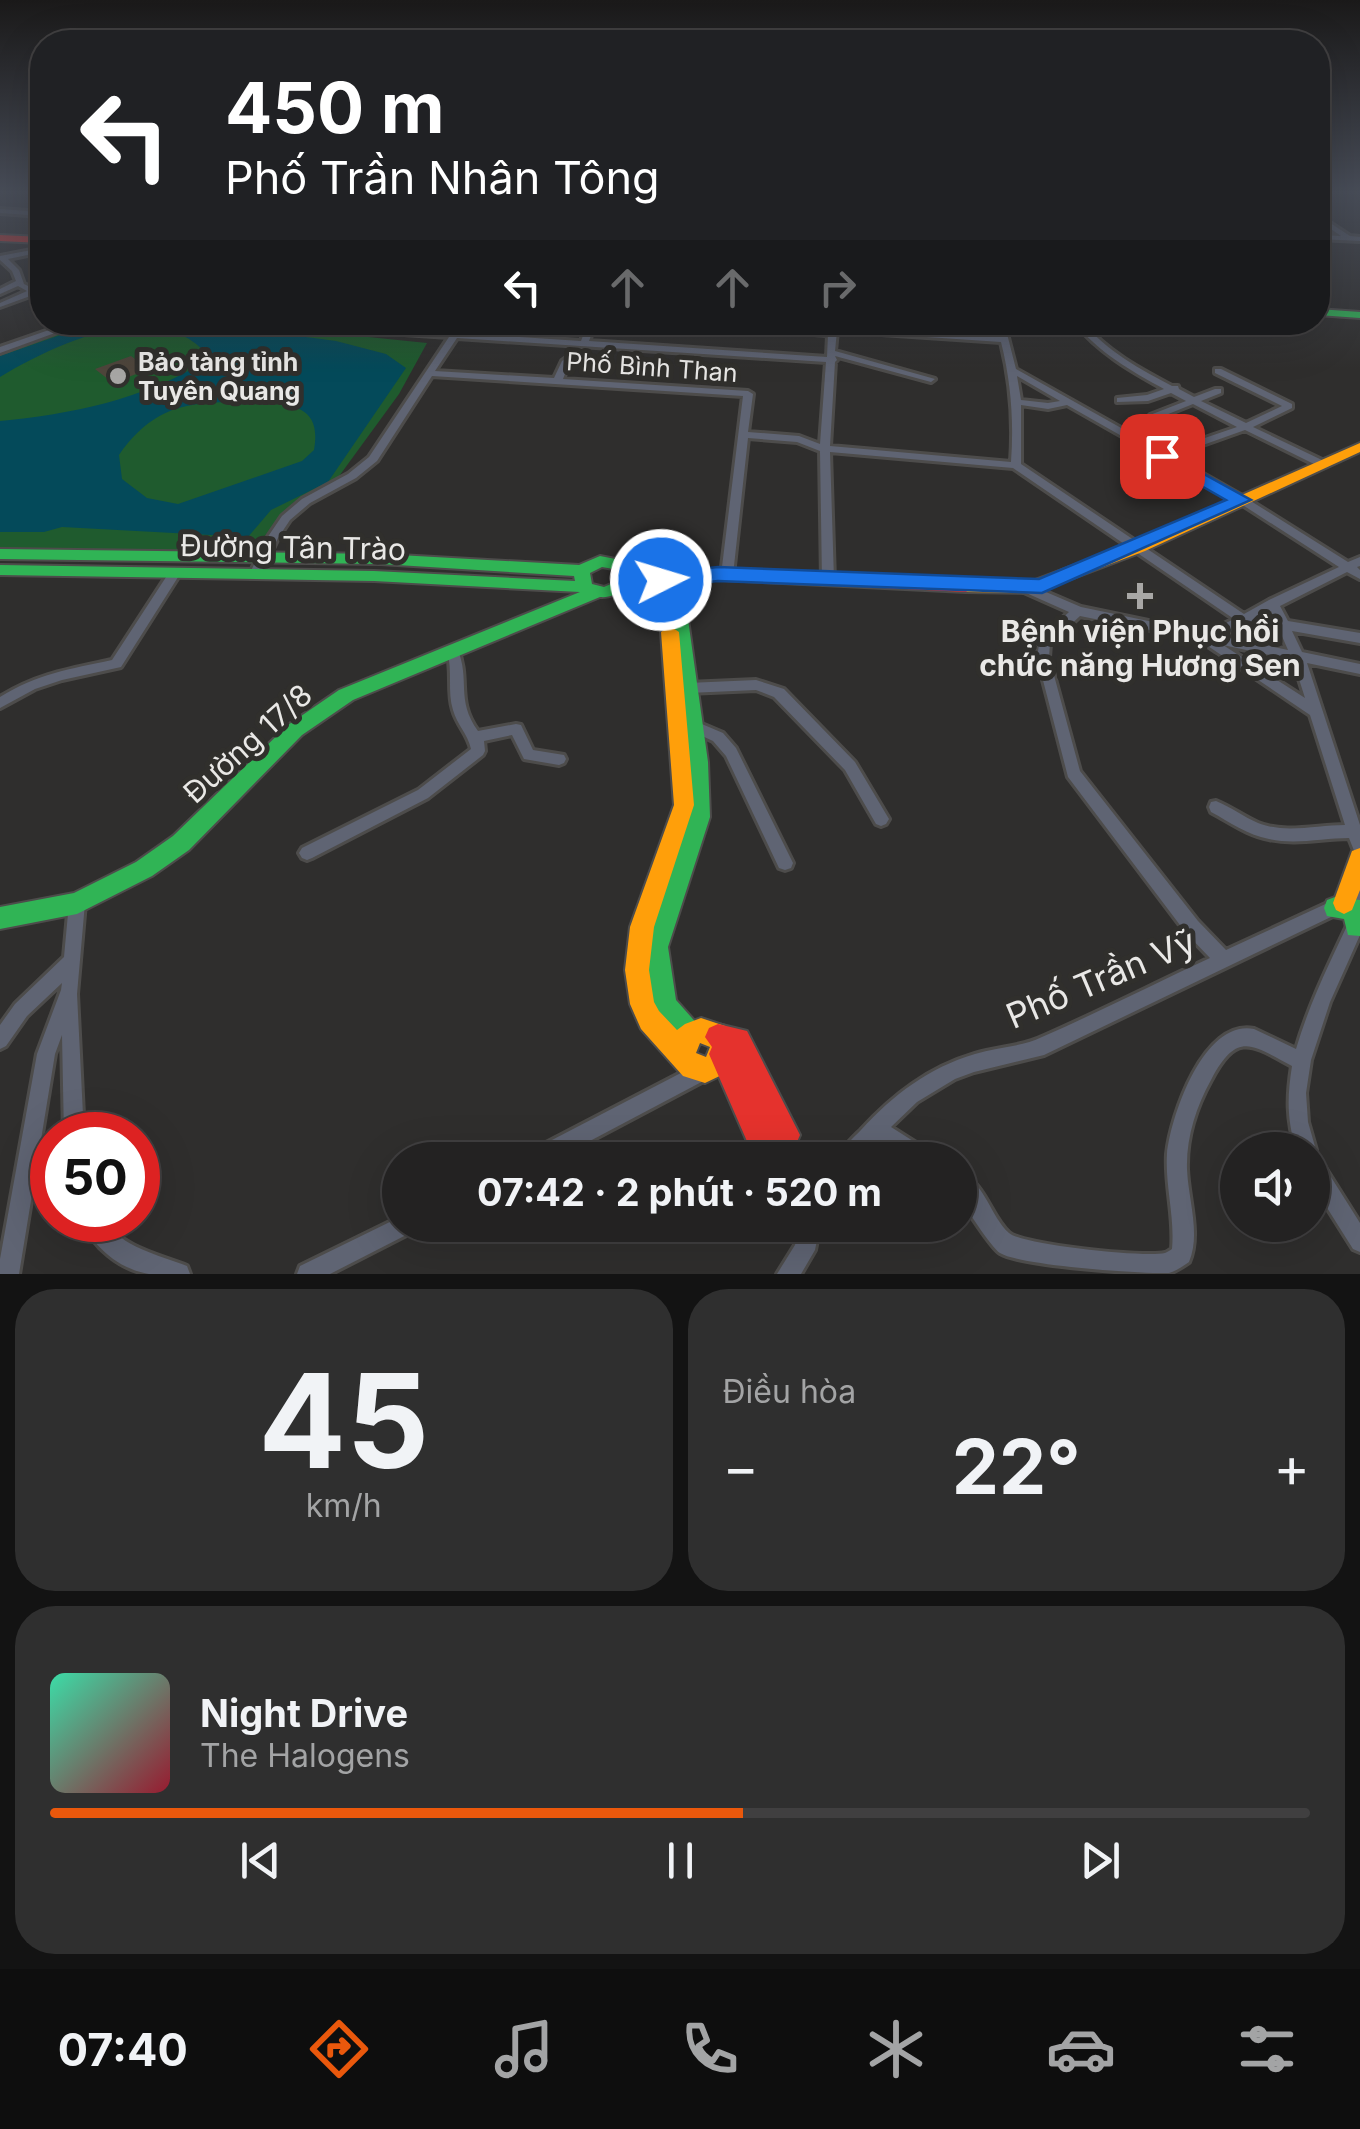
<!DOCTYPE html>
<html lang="vi">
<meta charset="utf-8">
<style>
:root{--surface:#232222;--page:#2f2f2f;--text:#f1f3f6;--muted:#a3a4a5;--line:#403f40;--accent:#ea580c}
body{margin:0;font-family:Inter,sans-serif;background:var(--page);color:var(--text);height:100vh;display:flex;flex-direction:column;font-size:38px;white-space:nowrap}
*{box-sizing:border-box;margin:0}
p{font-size:32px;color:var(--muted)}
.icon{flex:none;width:55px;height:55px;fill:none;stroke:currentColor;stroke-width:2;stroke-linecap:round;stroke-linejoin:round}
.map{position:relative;height:1274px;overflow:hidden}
.sheet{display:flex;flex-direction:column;gap:15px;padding:15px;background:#131313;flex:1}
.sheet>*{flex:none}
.top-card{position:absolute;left:30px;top:30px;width:1300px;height:305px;border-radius:40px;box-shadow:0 10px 40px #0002,0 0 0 2px var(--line);background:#202124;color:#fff;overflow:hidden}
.controls{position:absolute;left:1220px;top:1132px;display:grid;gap:20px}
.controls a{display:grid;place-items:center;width:110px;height:110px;border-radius:50%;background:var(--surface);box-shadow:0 10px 40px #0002,0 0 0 2px var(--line);font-size:50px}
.speed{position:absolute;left:30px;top:1112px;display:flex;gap:20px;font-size:50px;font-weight:700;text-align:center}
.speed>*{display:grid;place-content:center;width:130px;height:130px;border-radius:50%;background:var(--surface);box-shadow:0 10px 40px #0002,0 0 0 2px var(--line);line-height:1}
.speed .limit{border:15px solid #d22;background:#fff;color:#111}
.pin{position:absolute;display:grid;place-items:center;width:85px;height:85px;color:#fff;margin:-42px;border-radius:20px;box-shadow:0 5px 15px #0006}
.me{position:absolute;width:110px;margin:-55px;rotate:85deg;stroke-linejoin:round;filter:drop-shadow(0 0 8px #0008)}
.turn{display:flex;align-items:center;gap:35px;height:210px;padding:0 30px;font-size:45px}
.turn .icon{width:130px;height:130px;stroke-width:2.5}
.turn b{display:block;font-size:70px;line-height:85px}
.lanes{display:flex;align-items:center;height:95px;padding:0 30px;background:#0003;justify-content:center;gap:50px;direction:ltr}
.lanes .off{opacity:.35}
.big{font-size:75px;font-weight:700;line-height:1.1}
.sheet .widget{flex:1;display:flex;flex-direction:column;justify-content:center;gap:15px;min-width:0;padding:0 35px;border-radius:40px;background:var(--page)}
.sheet .dial{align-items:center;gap:0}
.dial b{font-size:130px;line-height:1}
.song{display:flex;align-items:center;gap:30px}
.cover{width:120px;height:120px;border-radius:15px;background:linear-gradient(135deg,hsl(160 70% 55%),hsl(350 70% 35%))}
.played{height:10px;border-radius:5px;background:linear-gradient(90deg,var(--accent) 55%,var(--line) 55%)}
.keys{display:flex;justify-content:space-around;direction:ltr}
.heat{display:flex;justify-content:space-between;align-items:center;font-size:55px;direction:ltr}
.sheet .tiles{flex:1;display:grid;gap:15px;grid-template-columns:1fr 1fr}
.widget:last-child{grid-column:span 2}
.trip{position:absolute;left:382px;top:1142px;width:595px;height:100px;border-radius:50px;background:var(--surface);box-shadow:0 10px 40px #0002,0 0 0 2px var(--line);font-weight:700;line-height:100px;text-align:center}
.tabs{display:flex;height:160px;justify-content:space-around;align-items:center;background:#0e0e0e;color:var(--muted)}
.tabs .icon{width:70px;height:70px}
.tabs .current{color:var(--accent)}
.tabs b{font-size:45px;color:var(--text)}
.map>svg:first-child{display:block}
</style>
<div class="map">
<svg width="1360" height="1274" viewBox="0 0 1360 1274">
<rect width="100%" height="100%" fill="#2f2e2d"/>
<path fill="#1f5b2e" d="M77,322L233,323L427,343L399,394L337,479L293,503L249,554L0,552V345Z"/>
<path fill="#044a5a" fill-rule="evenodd" d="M208,322L228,334H283L336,341L386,354L406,368L328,482L271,510L248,537L62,527L44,532H0V421C67,415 146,399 203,362L202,349C150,300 55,344 0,377V356L95,323ZM265,401C299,406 321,410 314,450L302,461L178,504L147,498L122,479L119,455C161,396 199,404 265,401Z"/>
<path fill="#4e453b" d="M131,356L149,369L113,383L95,369Z"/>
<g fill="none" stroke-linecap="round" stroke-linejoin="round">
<defs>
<g id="street">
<path d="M28,191H42V194Z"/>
<path d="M0,209L42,212V216L0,213Z"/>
<path d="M1318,215L1350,236L1360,237V241L1318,239V235L1341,236L1318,220Z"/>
<path d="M42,248V252L8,259L19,270L24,284L42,293V298L33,295L0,307V303L27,291L18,286L0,294V289L16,281L12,271L0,260V256Z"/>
<path d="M72,322H85L0,353V347Z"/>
<path d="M250,322H299L452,333L459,322H467L460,333L581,341L588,322H596L589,341L827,357L828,335L677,324L673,322H719L828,330L829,322H837V326L1000,337L996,322H1004L1016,369L1164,452L1237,427L1193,404L1156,419H1150V415L1186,401L1171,393L1148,401L1117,402V398L1147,395L1164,389C1131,371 1098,352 1074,322H1083C1106,351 1140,369 1172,386H1178L1179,389L1194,397L1215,389H1221V393L1201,401L1246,423L1282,406L1215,373V369H1221L1292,404V408L1253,427L1324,461V465H1316L1245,430L1172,456L1246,498L1348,562L1360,557V566L1357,567L1360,570V579L1347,572L1280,606L1288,621L1360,633V643L1292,631L1302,652L1360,664V674L1307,663L1360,825V855L1355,853L1349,838C1323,838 1295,845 1269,839C1247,835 1230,822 1211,812L1209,807L1211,802L1216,801C1231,807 1244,817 1258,823C1285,834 1317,825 1345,825L1310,715L1199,640L1080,616L1050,644L1049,657L1080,771L1198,921L1226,950L1360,888V903L1044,1055L974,1072L955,1079L917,1102L891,1127L932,1153L935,1160H907L877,1141L860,1160H837C842,1148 852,1139 861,1130C893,1095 928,1068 975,1054C997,1047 1022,1047 1042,1037C1099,1012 1154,984 1210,958L1186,933L1068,777L1037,657L1040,639L1069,612L1024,592L1022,589L1024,586H1032L1081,607L1206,633L1234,619L1013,468L830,452L834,580L828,584L824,583L822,580L820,451L797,442L748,438L733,575L727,579L723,578L721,575L743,396L432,376L377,461L356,478L310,503L290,520L278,538L259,578H251L249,575L267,538L282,516L302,499L348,474L369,457L449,337L254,324ZM837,331L1001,342C1011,382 1014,421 1011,462L830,446L835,362L837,360L835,356L931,382L935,379L835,351ZM457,338L826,362L820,444L799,436L748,432L753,394L748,391L563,379L570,361L566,358L562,361L554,378L435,371ZM1017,376L1060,401L1048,403L1021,400ZM1021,405L1048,409L1067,405L1238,502L1339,567L1269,600L1244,614L1021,464ZM1271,611L1288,650L1222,636ZM1223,645L1293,660L1305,698Z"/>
<path d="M174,570L180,574L121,667L62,680L35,689L0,708V697C37,674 70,669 112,660L170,571Z"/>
<path d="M453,646L457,648C471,680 455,699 478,731L516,724L521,725L533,750L564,755L566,759L564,763L559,765L524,759L512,735L484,741L485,751L483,755L428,798L312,858L307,860L302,858L299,853L302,848L418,790L471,749C468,734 457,725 453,710C447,691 453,671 447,651Z"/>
<path d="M756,680L784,689L855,762L886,814L889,819L886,824L881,826L876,824L845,770L774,697L756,690L688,693L683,692L681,688L683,684L688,683Z"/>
<path d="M690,719L723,733L736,748L793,863L791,868L785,870L779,868L726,756L713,741L685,728L683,724L685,720Z"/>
<path d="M77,895L83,898L85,903L77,994L84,1135H64L62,1035L55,1054L19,1274H0V1259L37,1054L61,990L62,983L27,1016L6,1046L0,1049V1025L15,1004L64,957L69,903L71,898Z"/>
<path d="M1360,908V935L1330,1002L1311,1060L1306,1093L1308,1122L1316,1150L1313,1156L1319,1158L1360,1223V1252L1353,1249L1312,1184V1150H1296C1287,1119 1287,1098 1292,1066C1251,1044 1237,1031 1211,1080C1196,1107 1186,1138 1187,1169C1188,1199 1201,1234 1189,1262C1183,1266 1176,1271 1169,1273C1144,1274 1021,1266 1000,1253C992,1248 963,1205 960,1196C958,1190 960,1179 960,1173C986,1184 990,1216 1009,1233C1022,1245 1146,1258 1165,1253C1168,1252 1170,1250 1172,1249C1175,1217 1165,1186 1167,1154C1171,1115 1204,1019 1254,1029L1296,1049C1310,1001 1333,956 1354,911Z"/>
<path d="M702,1062L709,1064L711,1071L709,1078L554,1160H524L527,1153Z"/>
<path d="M400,1217V1225H415L412,1232L330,1274H297L300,1266Z"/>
<path d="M82,1220H103C124,1248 156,1254 187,1266L190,1274C177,1274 162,1274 149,1274C119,1269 93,1247 82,1220Z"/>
<path d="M800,1225H820L815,1250L801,1274H777L795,1245Z"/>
</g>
<g id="fast">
<path d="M1318,309L1360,312V318L1318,315Z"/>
<path d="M0,549L381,554L579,565L600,556L631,562L638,576L636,581L674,591L686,605L708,762L710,817L668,947L676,1000L699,1026L703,1035L699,1044L690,1048L681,1044L655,1015L644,947L688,817V762L670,607C660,597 637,588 624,591C614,594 610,598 600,597L353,700L302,735L189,850L152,876L77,914L0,929V907L74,893L136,862L173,836L288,725L339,690L580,592L374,581L0,575V565L374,571L575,581L574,576L381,564L0,559ZM602,567L619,570L622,576L620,580L604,587L592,584L590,573Z"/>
<path d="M1335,897L1360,900V936L1348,935L1344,919L1327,916L1324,908L1327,900Z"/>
</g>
<g id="slow">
<path d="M1360,443V452L1145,551L1034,593L966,592L958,586L966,580L1027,583L1133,543Z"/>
<path d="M670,626L679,632L694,805L654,927L649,970L654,1002L659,1011L677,1030L685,1024L701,1018L725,1026L736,1048L728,1072L705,1083L683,1076L641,1029L630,1004L625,970L630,927L674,805L661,632ZM700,1043L710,1047L706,1057L696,1053Z"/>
<path d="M1360,848V890L1352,910L1344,914L1336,910L1333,903L1352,851Z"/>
</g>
<g id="jam">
<path d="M0,235L42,237V243L0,241Z"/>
<path d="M629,566L966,580L974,586L966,592L623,575L621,571Z"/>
<path d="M718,1024L747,1031L800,1135L789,1160H766L753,1155L709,1054L712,1047L705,1037L709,1028Z"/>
</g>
</defs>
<use href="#street" stroke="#4d4c4b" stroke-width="6"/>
<use href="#fast" stroke="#4d4c4b" stroke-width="4"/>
<use href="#slow" stroke="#4d4c4b" stroke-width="4"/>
<use href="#jam" stroke="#4d4c4b" stroke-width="4"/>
<use href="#street" fill="#5f6473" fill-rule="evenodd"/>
<use href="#fast" fill="#30b455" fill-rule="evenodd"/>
<use href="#slow" fill="#ff9f0a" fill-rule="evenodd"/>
<use href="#jam" fill="#e5322d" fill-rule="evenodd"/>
</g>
<linearGradient id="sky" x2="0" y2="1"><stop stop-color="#1a1919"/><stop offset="0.52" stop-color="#474c57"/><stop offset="1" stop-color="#474c57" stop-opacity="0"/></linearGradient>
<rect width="1360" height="369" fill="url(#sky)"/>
<path fill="#1a73e8" stroke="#114b97" stroke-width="2.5" d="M1162,451L1251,500L1042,593L718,581L661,587L651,580L661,573L718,567L1039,579L1226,500L1156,460V452Z"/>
<g fill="#a8a7a5" stroke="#302f2c" stroke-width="4">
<circle cx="118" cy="376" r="10"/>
<path d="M1135 581h10v10h10v10h-10v10h-10v-10h-10v-10h10z"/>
</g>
<g text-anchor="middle" stroke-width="10" stroke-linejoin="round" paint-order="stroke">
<g font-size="25" font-weight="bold" fill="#e9e8e6" stroke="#302f2c" text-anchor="start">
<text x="138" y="371">Bảo tàng tỉnh<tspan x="138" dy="29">Tuyên Quang</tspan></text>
</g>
<g font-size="25" fill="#e9e8e6" stroke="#302f2c">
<text transform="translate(652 367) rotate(4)" y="9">Phố Bình Than</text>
</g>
<g font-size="30" fill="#e9e8e6" stroke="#302f2c">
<text transform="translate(293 548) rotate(1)" y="10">Đường Tân Trào</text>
<text transform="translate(248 744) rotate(-42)" y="10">Đường 17/8</text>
</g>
<g font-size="30" font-weight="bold" fill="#e9e8e6" stroke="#302f2c">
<text x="1140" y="642">Bệnh viện Phục hồi<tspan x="1140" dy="34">chức năng Hương Sen</tspan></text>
</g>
<g font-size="35" fill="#e9e8e6" stroke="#302f2c">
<text transform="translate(1101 979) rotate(-23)" y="12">Phố Trần Vỹ</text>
</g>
</g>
</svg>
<div class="controls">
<a><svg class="icon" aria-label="sound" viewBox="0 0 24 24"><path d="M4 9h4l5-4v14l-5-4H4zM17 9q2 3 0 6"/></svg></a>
</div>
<div class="speed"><div class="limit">50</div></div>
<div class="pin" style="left:1162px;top:456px;background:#d93025"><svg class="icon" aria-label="arrive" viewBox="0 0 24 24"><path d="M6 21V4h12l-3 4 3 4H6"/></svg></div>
<svg class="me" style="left:661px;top:580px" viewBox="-20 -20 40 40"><circle r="17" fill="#1a73e8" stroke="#fff" stroke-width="3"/><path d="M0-11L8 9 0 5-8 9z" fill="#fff"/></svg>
<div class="trip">07:42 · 2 phút · 520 m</div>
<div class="top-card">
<div class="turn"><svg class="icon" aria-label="left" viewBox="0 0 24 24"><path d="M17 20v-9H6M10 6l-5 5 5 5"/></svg><div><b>450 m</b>Phố Trần Nhân Tông</div></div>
<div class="lanes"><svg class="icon" aria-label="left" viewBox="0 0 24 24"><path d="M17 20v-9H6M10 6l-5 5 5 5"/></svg><svg class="icon off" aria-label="ahead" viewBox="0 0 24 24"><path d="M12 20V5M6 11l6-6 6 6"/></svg><svg class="icon off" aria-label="ahead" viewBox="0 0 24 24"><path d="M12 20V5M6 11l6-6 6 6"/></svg><svg class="icon off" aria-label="right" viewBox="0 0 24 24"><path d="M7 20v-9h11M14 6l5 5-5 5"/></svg></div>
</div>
</div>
<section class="sheet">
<div class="tiles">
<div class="widget dial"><b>45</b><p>km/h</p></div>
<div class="widget"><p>Điều hòa</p>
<div class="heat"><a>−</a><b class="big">22°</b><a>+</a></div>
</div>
<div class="widget">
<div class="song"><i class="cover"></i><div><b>Night Drive</b><p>The Halogens</p></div></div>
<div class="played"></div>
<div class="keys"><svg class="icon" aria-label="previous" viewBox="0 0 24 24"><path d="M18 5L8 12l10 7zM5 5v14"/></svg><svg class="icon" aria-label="pause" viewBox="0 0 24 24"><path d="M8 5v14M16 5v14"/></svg><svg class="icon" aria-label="next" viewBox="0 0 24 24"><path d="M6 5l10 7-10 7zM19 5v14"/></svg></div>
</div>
</div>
</section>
<nav class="tabs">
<b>07:40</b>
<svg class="icon current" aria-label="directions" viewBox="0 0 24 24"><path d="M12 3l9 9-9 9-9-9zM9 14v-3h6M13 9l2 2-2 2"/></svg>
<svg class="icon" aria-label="music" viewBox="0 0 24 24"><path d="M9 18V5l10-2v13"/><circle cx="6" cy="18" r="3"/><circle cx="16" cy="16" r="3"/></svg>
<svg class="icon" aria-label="phone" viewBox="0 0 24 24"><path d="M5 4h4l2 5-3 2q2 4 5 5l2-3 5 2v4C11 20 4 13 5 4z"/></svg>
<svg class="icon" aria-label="climate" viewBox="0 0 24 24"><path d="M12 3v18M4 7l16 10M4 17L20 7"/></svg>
<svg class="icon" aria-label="car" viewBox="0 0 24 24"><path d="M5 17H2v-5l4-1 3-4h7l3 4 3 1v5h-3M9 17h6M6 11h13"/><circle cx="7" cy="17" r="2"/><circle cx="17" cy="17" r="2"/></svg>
<svg class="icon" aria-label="filters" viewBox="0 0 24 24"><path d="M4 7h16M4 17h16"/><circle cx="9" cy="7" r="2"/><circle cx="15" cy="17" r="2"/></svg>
</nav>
